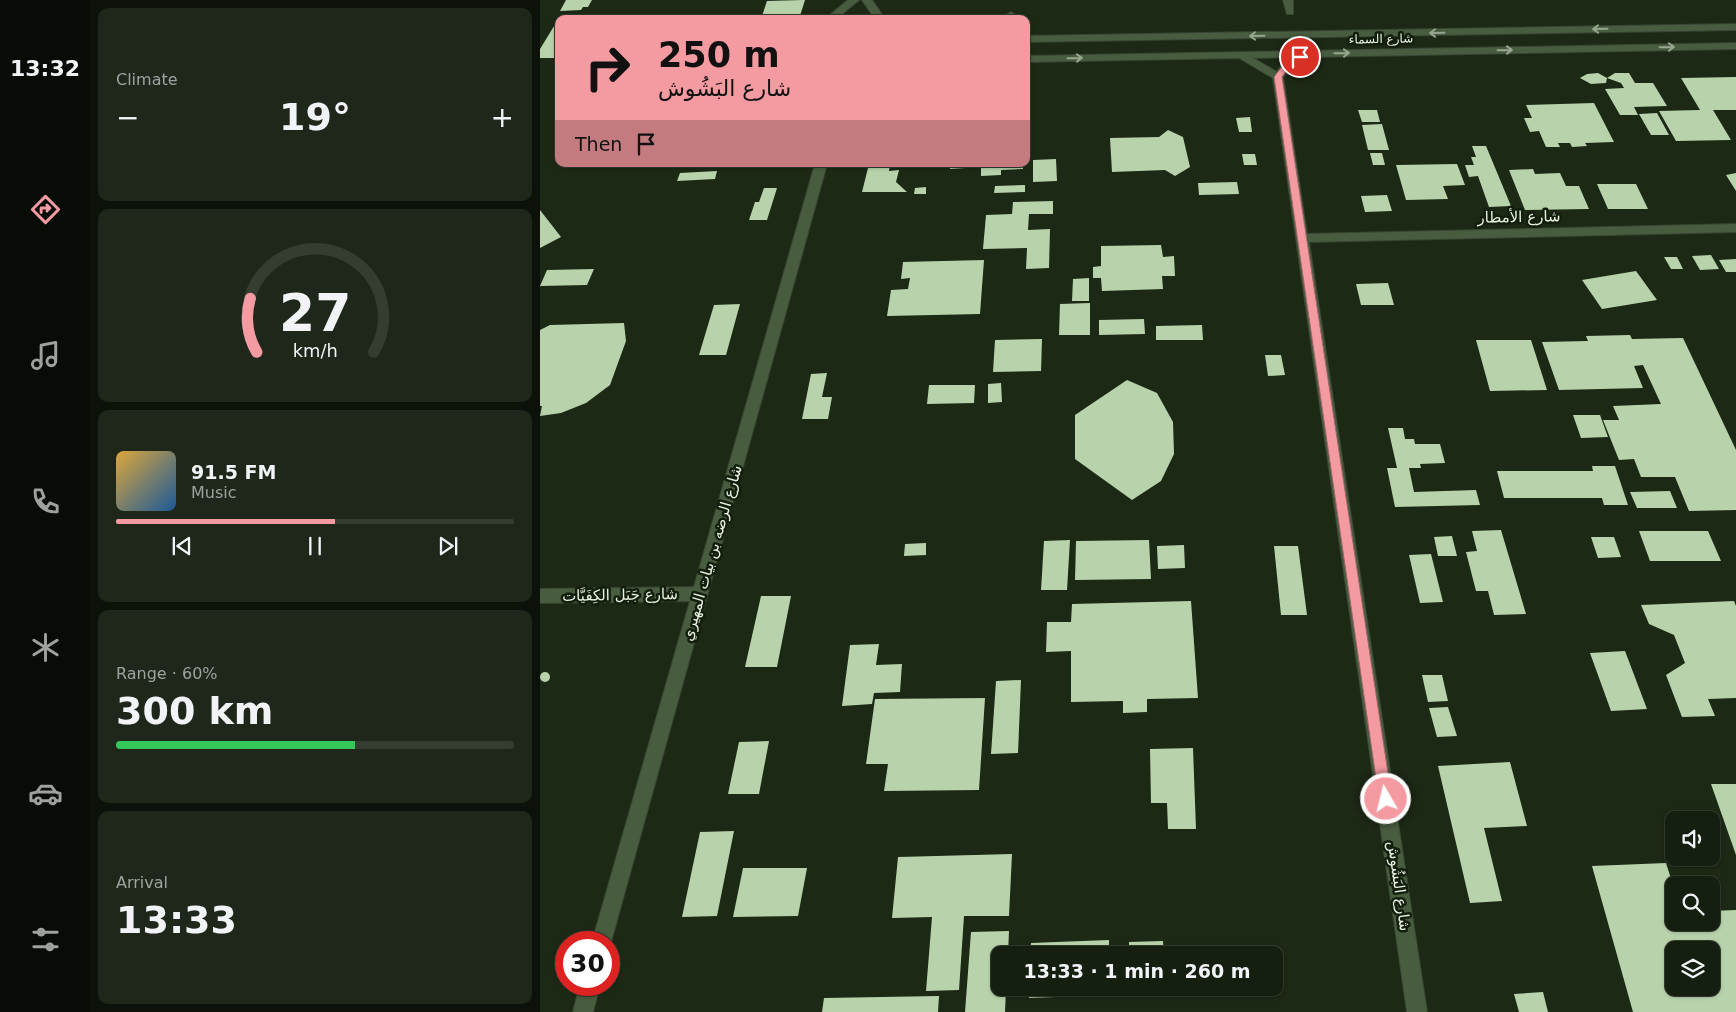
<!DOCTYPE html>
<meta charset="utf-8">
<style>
:root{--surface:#151f10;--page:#1e2719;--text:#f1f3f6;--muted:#9da29f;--line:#343d30;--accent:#f49aa1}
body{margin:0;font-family:"DejaVu Sans",Cairo,sans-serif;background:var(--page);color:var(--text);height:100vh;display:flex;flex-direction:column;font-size:19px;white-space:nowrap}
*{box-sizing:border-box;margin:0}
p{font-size:16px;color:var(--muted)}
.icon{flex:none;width:28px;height:28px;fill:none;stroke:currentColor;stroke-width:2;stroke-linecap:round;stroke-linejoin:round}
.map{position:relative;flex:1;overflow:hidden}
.details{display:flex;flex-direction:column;gap:8px;padding:8px;background:#0c1109;width:450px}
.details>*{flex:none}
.guide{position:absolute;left:15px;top:15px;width:475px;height:152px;border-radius:10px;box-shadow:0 1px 4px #0004,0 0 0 1px var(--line);background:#f49aa1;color:#111;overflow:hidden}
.controls{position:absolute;left:1125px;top:811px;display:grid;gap:10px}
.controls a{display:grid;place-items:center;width:55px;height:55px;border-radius:10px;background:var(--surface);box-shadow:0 1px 4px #0004,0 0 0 1px var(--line);font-size:25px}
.speed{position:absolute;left:15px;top:931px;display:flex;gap:10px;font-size:25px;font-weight:700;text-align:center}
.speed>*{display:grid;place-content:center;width:65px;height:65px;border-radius:50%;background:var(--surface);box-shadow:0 1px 4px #0004,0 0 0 1px var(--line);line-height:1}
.speed .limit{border:8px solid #d22;background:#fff;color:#111}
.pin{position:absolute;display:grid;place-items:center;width:42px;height:42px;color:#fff;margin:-21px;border:2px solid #fff;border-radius:50%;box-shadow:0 1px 5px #0007}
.me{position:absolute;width:55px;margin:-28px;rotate:352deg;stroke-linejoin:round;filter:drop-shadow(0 0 4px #0008)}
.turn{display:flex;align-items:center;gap:18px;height:105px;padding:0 20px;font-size:22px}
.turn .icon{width:65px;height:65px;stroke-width:2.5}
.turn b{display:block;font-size:35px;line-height:42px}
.then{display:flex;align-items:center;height:48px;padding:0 20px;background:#0003;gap:10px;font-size:19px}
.big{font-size:38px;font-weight:600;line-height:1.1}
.details .card{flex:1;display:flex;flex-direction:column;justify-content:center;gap:8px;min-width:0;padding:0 18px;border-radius:10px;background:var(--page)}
.details .dial{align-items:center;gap:0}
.dial svg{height:130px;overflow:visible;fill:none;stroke:var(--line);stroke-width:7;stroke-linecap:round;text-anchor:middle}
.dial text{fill:var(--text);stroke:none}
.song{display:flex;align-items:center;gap:15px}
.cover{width:60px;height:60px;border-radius:8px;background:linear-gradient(135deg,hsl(40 70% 55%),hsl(210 70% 35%))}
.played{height:5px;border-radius:2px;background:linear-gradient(90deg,var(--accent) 55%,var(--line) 55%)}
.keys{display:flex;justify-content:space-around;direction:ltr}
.heat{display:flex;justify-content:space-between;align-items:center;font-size:28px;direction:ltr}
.charge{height:8px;border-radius:4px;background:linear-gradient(90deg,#34c759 60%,var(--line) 0)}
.trip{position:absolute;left:451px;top:946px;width:292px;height:50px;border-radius:10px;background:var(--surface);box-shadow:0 1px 4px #0004,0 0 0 1px var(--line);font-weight:600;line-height:50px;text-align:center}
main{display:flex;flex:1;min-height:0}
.tab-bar{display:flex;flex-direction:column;width:90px;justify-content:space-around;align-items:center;background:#080c06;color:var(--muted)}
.tab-bar .icon{width:35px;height:35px}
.tab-bar .on{color:var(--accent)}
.tab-bar b{font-size:22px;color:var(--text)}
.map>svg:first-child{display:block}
</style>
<main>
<nav class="tab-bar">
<b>13:32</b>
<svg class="icon on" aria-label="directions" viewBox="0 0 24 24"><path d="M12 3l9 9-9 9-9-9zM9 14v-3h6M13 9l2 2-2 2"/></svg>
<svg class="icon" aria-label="music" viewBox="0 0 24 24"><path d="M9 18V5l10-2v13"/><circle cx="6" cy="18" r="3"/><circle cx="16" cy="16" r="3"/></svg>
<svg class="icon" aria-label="phone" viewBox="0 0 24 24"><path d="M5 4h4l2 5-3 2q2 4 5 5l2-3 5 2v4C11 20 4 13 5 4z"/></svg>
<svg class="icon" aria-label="climate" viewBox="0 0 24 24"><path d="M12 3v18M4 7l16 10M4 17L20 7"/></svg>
<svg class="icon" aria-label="car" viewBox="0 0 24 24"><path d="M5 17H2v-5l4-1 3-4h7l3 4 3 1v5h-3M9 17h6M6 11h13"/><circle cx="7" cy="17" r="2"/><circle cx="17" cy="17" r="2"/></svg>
<svg class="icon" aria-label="filters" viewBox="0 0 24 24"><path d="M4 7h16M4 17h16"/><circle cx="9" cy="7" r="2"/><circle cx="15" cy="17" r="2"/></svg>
</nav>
<section class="details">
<div class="card"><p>Climate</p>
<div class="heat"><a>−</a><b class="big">19°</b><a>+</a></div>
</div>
<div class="card dial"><svg viewBox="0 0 100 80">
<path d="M14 69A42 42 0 1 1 86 69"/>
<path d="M14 69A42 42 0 0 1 10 36" stroke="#f49aa1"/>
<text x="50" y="56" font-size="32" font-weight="700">27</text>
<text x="50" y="72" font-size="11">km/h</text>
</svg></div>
<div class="card">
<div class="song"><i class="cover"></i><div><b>91.5 FM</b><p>Music</p></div></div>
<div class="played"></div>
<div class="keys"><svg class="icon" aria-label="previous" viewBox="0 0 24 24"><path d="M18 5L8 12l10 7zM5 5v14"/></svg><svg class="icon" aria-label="pause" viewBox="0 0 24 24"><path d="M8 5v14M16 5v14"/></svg><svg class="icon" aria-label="next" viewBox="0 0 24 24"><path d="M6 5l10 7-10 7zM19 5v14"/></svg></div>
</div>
<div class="card"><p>Range · 60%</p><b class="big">300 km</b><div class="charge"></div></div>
<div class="card"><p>Arrival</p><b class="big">13:33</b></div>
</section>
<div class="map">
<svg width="1196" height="1012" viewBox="0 0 1196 1012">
<rect width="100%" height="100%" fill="#1c2915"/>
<g fill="#b8d3ac" fill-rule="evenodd">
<path d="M26,0H52L48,7H43L41,10L20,11Z"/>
<path d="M262,0H265L259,19H221L227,1Z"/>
<path d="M19,18V58H0V49Z"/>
<path d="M1058,73L1067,78L1075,73H1089L1095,83H1113L1127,106L1094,107L1098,115H1080L1065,89L1084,88L1081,83L1067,78L1066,83L1051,84L1040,78L1047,74Z"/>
<path d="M1196,77V110H1173L1191,140L1136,141L1119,111L1160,110L1141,78Z"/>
<path d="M1054,103L1074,142L1045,143L1047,146L1032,147L1030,143H1018L1020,147H1006L999,131L990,132L984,118H992L986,105Z"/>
<path d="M818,110H837L840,122H822Z"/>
<path d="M1117,113L1129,135H1111L1099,114Z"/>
<path d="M710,117L712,132H699L696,118Z"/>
<path d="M842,124L849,150H828L822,125Z"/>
<path d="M628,130L643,137L650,167L635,176L625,170L572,172L570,138L619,137Z"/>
<path d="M932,146H946L971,206L949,207L938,176L929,177L925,165H934L931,157H936Z"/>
<path d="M830,153H842L845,165H833Z"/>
<path d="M702,154H715L717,165H704Z"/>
<path d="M516,159L517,181L493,182V160Z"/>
<path d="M329,164H350L349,171L359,170L356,182L367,192H322Z"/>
<path d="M410,164H483V169L461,170V175L441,176V167L410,169Z"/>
<path d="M917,164L925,185L903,186L908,199L866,200L856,165Z"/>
<path d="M993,169L995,174L1020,173L1026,186H1039L1049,209L985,210L969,170Z"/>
<path d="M177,171L175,179L137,181L140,173Z"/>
<path d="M1196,173V191L1186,175Z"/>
<path d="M697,182L699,194L659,195L658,183Z"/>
<path d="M1057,184H1096L1108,209H1068Z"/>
<path d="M485,185V192L454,193L455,186Z"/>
<path d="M386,187V194H374L375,188Z"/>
<path d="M224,188H237L227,220H209L215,202H219Z"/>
<path d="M847,195L852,211L825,212L821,196Z"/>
<path d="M513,201V214H489L488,230L510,229L509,268L486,269L487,248L443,249L446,215L472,214L473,202Z"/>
<path d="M0,210L21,237L0,248Z"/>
<path d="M621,245L623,257L634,256L635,276H622L623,289L562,291L561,278H553V267L561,266V246Z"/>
<path d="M1171,255L1179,269L1160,270L1152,256Z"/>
<path d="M1124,257H1137L1143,269H1131Z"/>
<path d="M1196,259V272H1186L1179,260Z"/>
<path d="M444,260L440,314L347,316L351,290L368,289L370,278L361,279L363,262Z"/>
<path d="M54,269L47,285L0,286L7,270Z"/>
<path d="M1096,271L1117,300L1062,309L1042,280Z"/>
<path d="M549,278V301H532L533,279Z"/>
<path d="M848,283L854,305H821L816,284Z"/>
<path d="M550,303V335H519L520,304Z"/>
<path d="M200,304L186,355H159L174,305Z"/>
<path d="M604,319L605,334L559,335V320Z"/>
<path d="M84,323L86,341L70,385L46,403L21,413L0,416L2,406H0V330L10,325Z"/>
<path d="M662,325L663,340H616V326Z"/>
<path d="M1090,335L1092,339L1143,338L1196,450V510L1149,511L1135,477H1101L1094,459L1079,460L1063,420H1079L1073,406L1121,404L1103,365L1094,366L1103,388L1019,390L1002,342L1048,341L1046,336Z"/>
<path d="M502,339L501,371L453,372L455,340Z"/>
<path d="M936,340H991L1007,390L950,391Z"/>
<path d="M725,355H741L745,375L728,376Z"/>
<path d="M287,373L282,397H292L288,419H262L271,374Z"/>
<path d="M587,380L617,393L633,422L634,454L621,481L592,500L535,459V415Z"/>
<path d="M461,383L462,402L448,403V384Z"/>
<path d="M389,385H435L434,403L387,404Z"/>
<path d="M1033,415H1060L1068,437L1041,438Z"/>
<path d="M848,428H863L865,439H874L875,444H900L905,463L880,464L881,468H869L874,492L936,490L940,505L855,507L847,468H857Z"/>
<path d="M1052,466H1075L1088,505H1064L1062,498H964L957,471H1053Z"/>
<path d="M1130,491L1137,508H1097L1090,492Z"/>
<path d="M961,530L986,614L954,615L948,591H936L926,552L937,551L932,531Z"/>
<path d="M1099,531H1168L1181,561H1110Z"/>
<path d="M912,536L917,556H898L894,537Z"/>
<path d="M1051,537H1074L1081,557L1058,558Z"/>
<path d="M530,540L527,590H501L504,541Z"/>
<path d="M609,540L611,579L535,580L536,541Z"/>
<path d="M386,543V555L364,556L365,544Z"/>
<path d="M644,545L645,568L618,569L617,546Z"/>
<path d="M734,546H758L767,615H741Z"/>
<path d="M891,554L903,602L880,603L869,555Z"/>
<path d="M221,596H251L237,667H205Z"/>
<path d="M651,601L658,698L607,699V712L583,713V701L531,702V651L506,652L507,622H531L532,604Z"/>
<path d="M1194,601L1196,606V698L1168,699L1175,716L1142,717L1126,675L1145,663L1134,635L1109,624L1101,605Z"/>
<path d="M339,644L336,665L362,664L360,692L334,693L332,704L302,706L310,645Z"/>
<path d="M1085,651L1107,709L1071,711L1050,653Z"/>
<circle cx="5" cy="677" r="5"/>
<path d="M882,675H902L908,701L888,702Z"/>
<path d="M481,680L478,753L451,754L456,681Z"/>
<path d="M445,698L439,790L344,791L348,764H326L335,699Z"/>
<path d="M908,707L917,736L897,737L889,708Z"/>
<path d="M229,741L219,794H188L199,742Z"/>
<path d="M653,748L656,829H628L627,803H611L610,749Z"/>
<path d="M970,762L987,826L944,828L962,901L930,903L898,766Z"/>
<path d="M1171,784H1196V855Z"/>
<path d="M194,831L177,916L142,917L160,832Z"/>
<path d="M472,854L469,916H424L419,990L386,991L392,917L352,918L358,857Z"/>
<path d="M1126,863L1134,888V922H1171V911L1196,910V1012H1093L1052,866ZM1134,950H1171V988H1134Z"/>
<path d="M203,868H267L258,916L193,917Z"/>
<path d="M469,931L468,955H460V988H466L465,1012H425L431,932Z"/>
<path d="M569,940V955H490L491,943Z"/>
<path d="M623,941L624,955H589V942Z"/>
<path d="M489,988H569V995L489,998Z"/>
<path d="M1003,992L1008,1012H979L974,994Z"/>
<path d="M399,996L398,1012H282L284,998Z"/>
</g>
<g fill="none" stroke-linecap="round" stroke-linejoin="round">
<defs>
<g id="lane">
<path d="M743,0H753V14H747Z"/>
<path d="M471,12L476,15L472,19H460Z"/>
</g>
<g id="street">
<path d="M308,0H319L296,19H285Z"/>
<path d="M322,0H332L345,19H335Z"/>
<path d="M1196,24V30L486,42V36Z"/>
<path d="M1196,43V49L769,57L750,68L743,77L767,234L1196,224V232L769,242L887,1012H867L733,78L699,58L486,62V56ZM754,57L742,64L737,72L713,58Z"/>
<path d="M275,164H287L69,949V942H52L150,601L0,603V589L154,587Z"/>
<path d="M40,985H60L53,1012H33Z"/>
</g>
</defs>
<use href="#lane" stroke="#384532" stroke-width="2"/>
<use href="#street" stroke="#384532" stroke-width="2"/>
<use href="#lane" fill="#485d3f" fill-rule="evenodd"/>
<use href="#street" fill="#485d3f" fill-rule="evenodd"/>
</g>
<defs><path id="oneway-shaft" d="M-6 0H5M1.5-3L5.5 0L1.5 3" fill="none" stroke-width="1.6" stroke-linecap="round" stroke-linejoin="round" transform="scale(1.25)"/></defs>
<g stroke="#97a690">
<use href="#oneway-shaft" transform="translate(1060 29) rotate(179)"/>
<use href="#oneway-shaft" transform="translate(897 33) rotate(179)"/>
<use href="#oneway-shaft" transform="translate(717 36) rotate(179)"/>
<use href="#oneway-shaft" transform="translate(1127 47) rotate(-1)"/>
<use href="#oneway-shaft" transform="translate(965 50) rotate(-1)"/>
<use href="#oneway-shaft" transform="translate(802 53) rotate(-1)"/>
<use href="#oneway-shaft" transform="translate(535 58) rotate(-1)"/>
</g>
<path fill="#f49aa1" stroke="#9f6469" d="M757,55L764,57L749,67L742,77L852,799L850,804L846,806L841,804L839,799L734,77L744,64Z"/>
<g text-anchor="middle" stroke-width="5" stroke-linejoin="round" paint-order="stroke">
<g font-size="12" fill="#e6f0e2" stroke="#121f0c">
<text transform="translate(841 39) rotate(-1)" y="4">شارع السماء</text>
</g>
<g font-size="15" fill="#e6f0e2" stroke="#121f0c">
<text transform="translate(979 217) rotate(-1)" y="5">شارع الأمطار</text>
<text transform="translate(172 553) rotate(-74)" y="5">شارع الرضه بن بيات المهيري</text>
<text transform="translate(80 595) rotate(-1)" y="5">شارع جَبَل الكِفَيَّات</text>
<text transform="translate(859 886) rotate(82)" y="5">شارع البَشُوش</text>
</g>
</g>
</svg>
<div class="controls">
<a><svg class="icon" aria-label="sound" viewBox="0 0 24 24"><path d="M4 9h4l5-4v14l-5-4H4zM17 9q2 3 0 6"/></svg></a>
<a><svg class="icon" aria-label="search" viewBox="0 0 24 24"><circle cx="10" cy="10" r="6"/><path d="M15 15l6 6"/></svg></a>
<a><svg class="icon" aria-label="layers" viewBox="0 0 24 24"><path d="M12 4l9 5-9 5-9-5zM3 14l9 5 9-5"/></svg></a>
</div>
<div class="speed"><div class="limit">30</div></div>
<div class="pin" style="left:760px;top:57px;background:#d93025"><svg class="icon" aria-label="arrive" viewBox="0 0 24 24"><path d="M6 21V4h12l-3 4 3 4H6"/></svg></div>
<svg class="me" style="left:846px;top:799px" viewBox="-20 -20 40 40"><circle r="17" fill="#f49aa1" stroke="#fff" stroke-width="3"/><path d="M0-11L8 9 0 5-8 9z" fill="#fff"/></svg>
<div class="trip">13:33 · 1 min · 260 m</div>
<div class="guide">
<div class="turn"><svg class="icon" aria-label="right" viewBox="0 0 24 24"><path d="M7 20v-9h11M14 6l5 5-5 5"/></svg><div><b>250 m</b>شارع البَشُوش</div></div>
<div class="then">Then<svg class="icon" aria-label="arrive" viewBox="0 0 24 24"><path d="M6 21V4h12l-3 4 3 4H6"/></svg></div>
</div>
</div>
</main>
